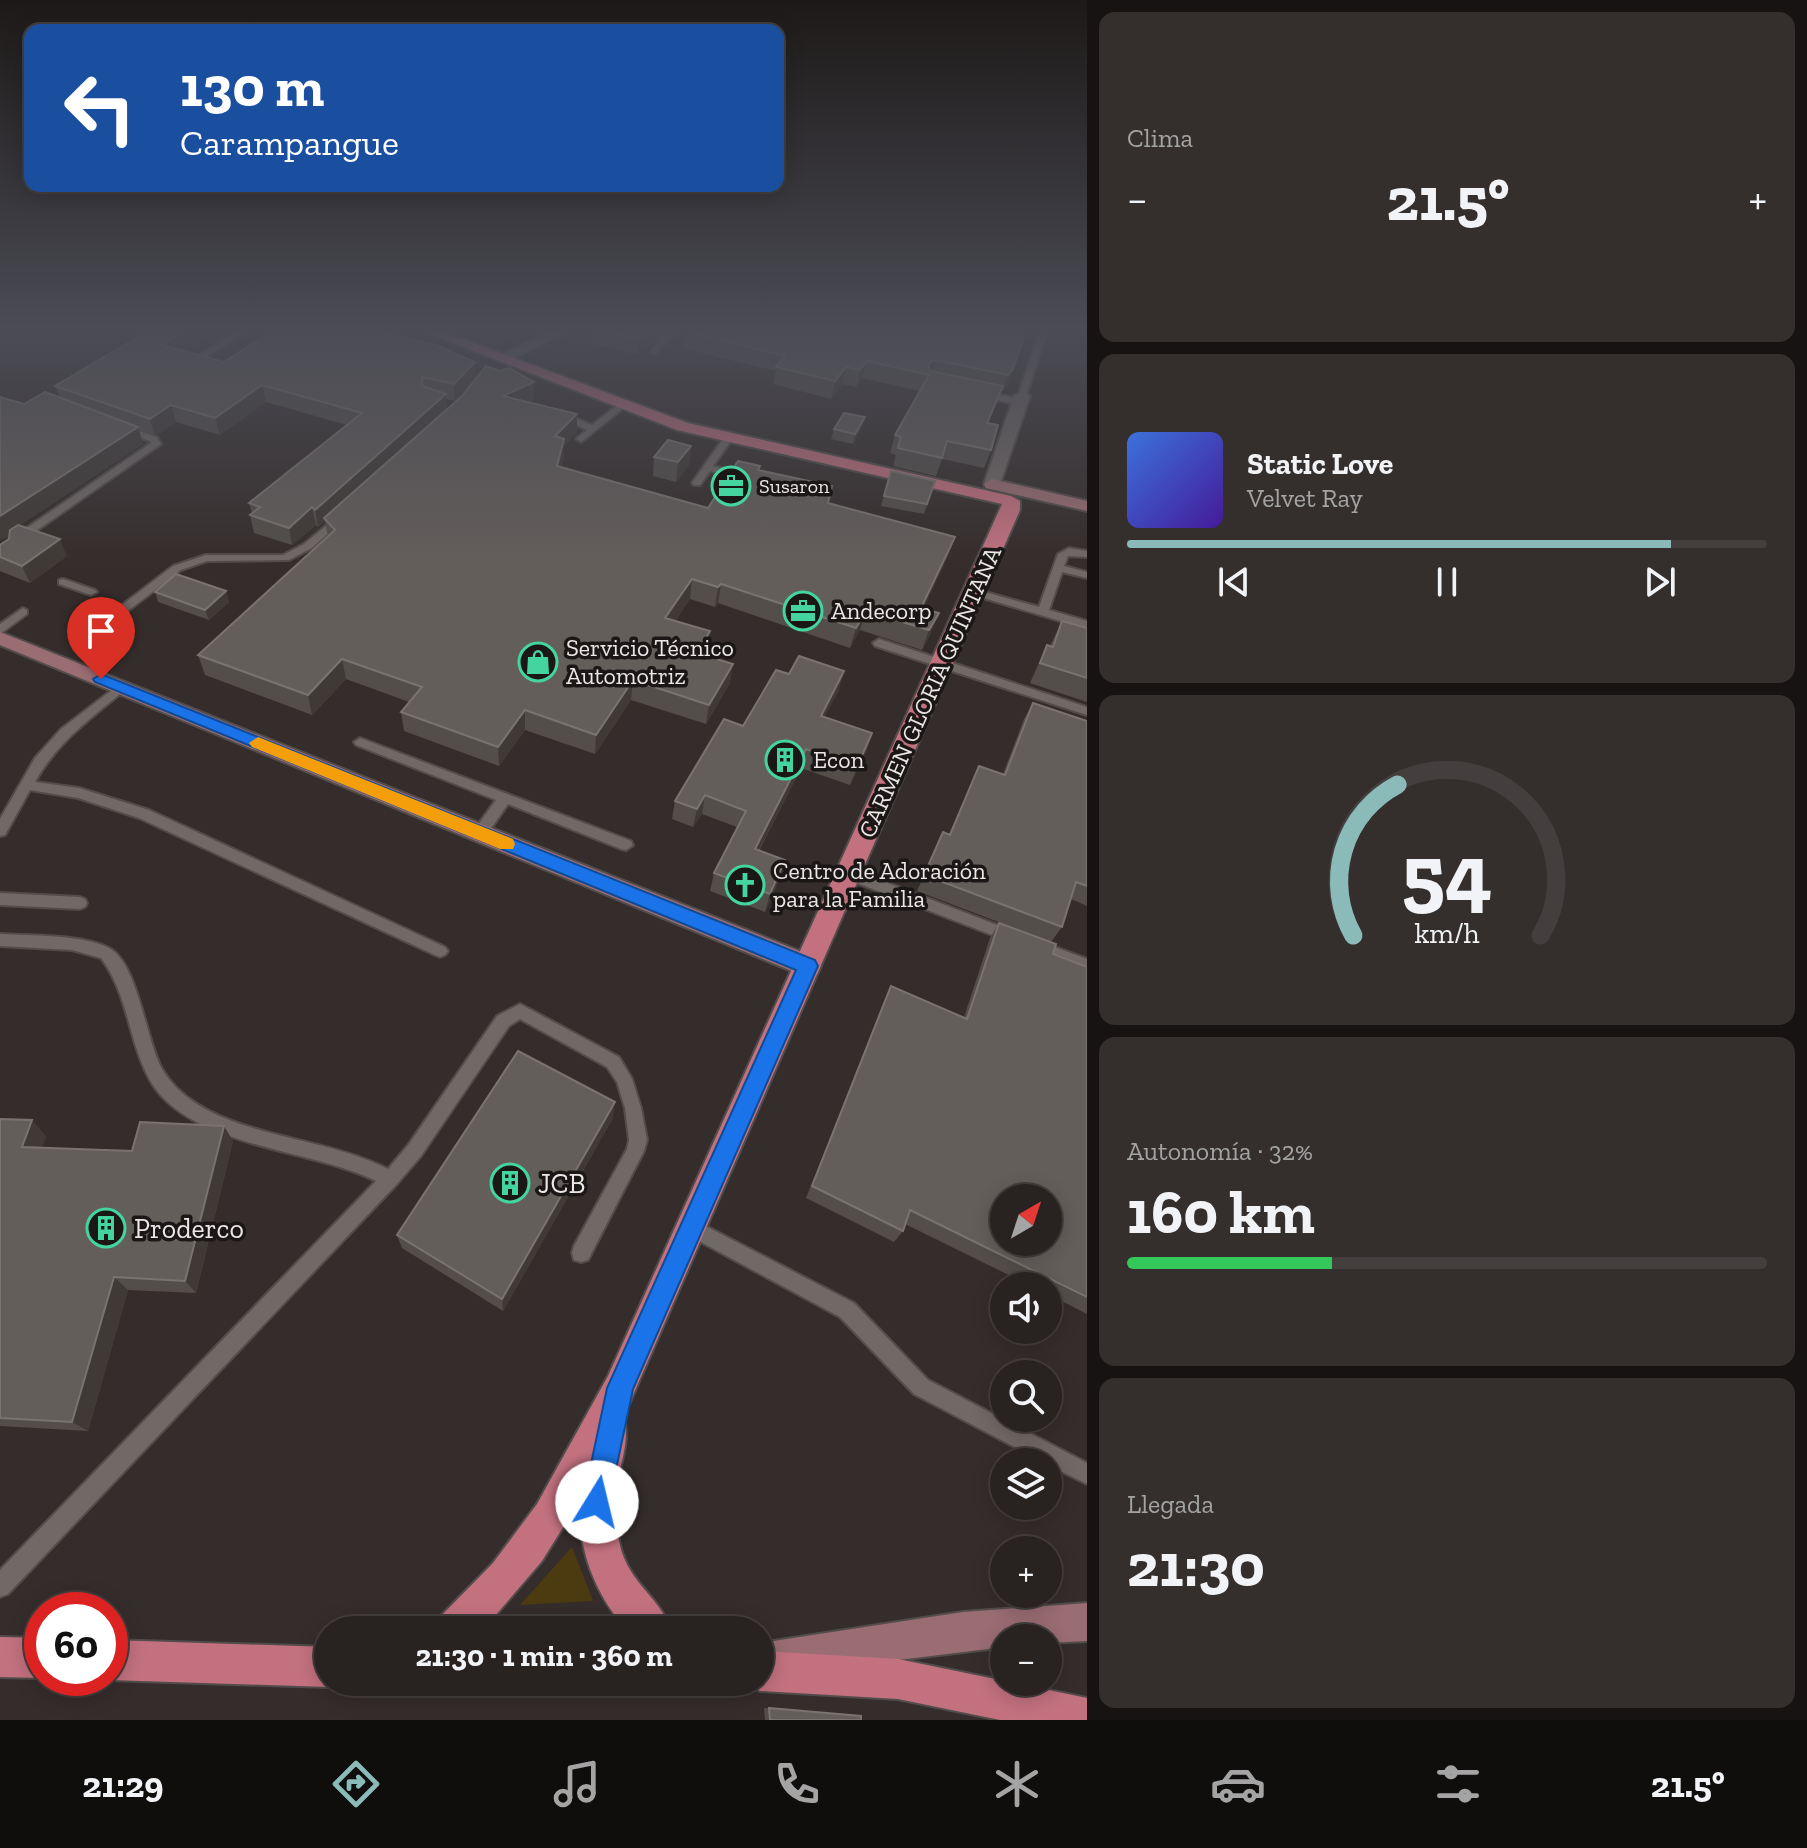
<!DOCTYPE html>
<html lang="es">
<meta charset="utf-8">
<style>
:root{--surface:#282220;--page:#342f2d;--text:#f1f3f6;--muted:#a5a4a5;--line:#443f3e;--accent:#8bbbb9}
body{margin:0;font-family:"Zilla Slab",serif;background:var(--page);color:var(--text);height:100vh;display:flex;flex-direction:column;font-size:30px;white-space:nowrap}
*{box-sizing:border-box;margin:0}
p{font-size:26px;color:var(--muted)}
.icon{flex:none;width:44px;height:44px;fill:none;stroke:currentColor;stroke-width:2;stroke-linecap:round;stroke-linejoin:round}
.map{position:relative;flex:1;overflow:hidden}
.details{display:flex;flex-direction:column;gap:12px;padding:12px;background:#161312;width:720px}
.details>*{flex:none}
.hud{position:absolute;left:24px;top:24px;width:760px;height:168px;border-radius:16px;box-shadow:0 4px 20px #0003,0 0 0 2px var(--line);background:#1a4fa0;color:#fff;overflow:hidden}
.needle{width:52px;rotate:39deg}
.tools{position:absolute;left:990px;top:1184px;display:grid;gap:16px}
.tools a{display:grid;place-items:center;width:72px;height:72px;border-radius:50%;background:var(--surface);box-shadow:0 4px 20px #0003,0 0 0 2px var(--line);font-size:40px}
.speed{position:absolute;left:24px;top:1592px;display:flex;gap:16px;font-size:40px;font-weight:700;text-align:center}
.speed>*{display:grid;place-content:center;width:104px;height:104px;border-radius:50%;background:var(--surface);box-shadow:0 4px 20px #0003,0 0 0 2px var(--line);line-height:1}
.speed .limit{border:12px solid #d22;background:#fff;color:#111}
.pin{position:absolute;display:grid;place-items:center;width:68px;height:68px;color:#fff;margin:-82px -34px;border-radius:50% 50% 50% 0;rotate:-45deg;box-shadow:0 0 8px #0007}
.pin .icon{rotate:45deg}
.me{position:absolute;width:88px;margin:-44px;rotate:9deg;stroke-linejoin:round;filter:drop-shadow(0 0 6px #0008)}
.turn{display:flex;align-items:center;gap:28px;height:168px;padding:0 24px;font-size:36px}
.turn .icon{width:104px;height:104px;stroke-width:2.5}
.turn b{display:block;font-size:56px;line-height:68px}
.big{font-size:60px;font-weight:800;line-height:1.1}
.details .card{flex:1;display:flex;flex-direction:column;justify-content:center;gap:12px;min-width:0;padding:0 28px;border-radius:16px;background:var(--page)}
.details .dial{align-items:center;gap:0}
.dial svg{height:208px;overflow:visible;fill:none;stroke:var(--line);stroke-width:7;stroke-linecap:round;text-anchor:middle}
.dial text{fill:var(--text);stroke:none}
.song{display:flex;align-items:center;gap:24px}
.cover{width:96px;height:96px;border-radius:12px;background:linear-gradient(135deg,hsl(220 70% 55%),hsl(260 70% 35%))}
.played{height:8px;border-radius:4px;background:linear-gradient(90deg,var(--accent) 85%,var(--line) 85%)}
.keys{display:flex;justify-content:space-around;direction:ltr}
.heat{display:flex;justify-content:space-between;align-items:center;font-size:44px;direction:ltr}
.charge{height:12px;border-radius:6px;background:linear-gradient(90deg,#34c759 32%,var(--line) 0)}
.trip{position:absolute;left:314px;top:1616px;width:460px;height:80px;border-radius:40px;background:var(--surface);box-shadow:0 4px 20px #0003,0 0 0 2px var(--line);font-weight:800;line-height:80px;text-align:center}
.menu{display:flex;height:128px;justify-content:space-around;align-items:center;background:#100e0d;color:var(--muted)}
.menu .icon{width:56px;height:56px}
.menu .current{color:var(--accent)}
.menu b{font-size:36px;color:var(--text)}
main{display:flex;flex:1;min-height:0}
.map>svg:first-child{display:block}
</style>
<main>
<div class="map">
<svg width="1087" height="1720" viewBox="0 0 1087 1720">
<rect width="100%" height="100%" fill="#352d2b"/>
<path fill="#4c3b11" d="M572,1547L593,1601L520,1605Z"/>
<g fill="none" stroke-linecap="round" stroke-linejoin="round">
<defs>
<g id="lane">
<path d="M243,327H252L192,366L185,364Z"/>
<path d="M631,327H642L664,336L671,327H679L655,354L651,352L660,340Z"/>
<path d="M1041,327H1049L1026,396L1019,398L1018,396Z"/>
<path d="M980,391L1020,399L1024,402L1020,405L977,396V392Z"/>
<path d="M619,404L626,406L581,442L576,439L587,430L555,415L563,413L592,425Z"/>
<path d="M122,427H128L157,437L161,444L23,540H15V536L151,443L150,441L122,431Z"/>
<path d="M725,436L733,438L713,466L752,476L747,479L710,471L700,485H694L692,483Z"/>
<path d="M339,515L343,516V520L312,548L289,560L207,561L181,570L94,637L90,638L84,634L173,566L206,555H283L304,544Z"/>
<path d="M1069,548L1087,551V557L1068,556L1064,566L1087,572V578L1062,572L1049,610L1087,621V629L970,594L968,592L974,589L1039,607L1058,554Z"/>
<path d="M63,579L95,590L97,592L91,595L59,584V580Z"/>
<path d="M23,608L27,610V614L0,634V624Z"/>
<path d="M879,639L1087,707V715L875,646L873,643Z"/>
<path d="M121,683L127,687L125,690C91,718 57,742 35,782L79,788L149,810L445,947L448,951L445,955L440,957L435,955L139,818L78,798L30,790L5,835L0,836V819L35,758L61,729Z"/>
<path d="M360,738L631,841L633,845L626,850L621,849L508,804L485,837H475L473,833L475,829L496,800L356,745L354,742Z"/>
<path d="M849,868L1018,933L1020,937L1018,941L1013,943L844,878L842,874L844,870Z"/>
<path d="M0,893L80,897L85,899L87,903L85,907L80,909L0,905Z"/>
<path d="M0,934C31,936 82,934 109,948C138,963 146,1041 162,1069C170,1083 183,1095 197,1104C251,1138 328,1139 388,1169L409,1144L497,1016L520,1004L619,1057L632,1079L641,1108L647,1140L644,1151L588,1260L581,1262L574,1260L572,1253L574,1246L627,1149L629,1140L625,1108L617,1082L607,1067L520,1019L509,1026L421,1156L396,1185L8,1594L0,1597V1570L376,1181C312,1149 190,1147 151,1082C128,1042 129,995 101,958L72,950L0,946Z"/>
<path d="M1036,940L1087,959V972L1031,950L1029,946L1031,942Z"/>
<path d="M692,1219L854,1303L928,1380L1087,1463V1484L1048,1465V1462H1043L914,1394L840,1317L686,1234L683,1228L686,1222Z"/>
</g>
<g id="street">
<path d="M559,327H577L507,361L502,362L495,358Z"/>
<path d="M1022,391L1030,396L1000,484L992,489L986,488L984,484L1014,396Z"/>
</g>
<g id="secondary">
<path d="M992,479L1087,501V511L986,488L984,484Z"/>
<path d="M0,632L817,958L821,966L817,974L808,977L799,974L0,645Z"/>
<path d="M1087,1603V1641L1048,1643V1638H1004V1647L882,1662L760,1683L758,1682L760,1643L963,1612Z"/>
</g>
<g id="primary">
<path d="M412,327H431L688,423L1011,496L1020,501V510L623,1418C631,1438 620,1464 617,1485C616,1501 616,1518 618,1535C624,1581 657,1593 672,1630H627C595,1595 577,1548 580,1500L542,1561L483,1630H436L441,1616L493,1563L537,1504L608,1376L1002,504L677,430Z"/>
<path d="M0,1637L42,1638V1678L0,1677Z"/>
<path d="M110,1640L328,1647V1682H339L328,1687L110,1680L106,1678H110Z"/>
<path d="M760,1651L898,1659L1087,1698V1720H1000L898,1699L760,1691L745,1682H760Z"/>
</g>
</defs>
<use href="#lane" stroke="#524c4b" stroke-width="4"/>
<use href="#street" stroke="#524c4b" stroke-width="4"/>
<use href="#secondary" stroke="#524c4b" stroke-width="4"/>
<use href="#primary" stroke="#524c4b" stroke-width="4"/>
<use href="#lane" fill="#716966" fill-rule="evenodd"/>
<use href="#street" fill="#716966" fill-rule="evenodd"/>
<use href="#secondary" fill="#9a6d73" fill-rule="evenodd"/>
<use href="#primary" fill="#c3717f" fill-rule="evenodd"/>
</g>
<g fill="#534e4a">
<path d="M155,327H238L233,330L222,327L184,351L224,362H475L476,379L455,401L446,399L447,409L500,371L534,382V400L530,402L577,414V432L564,446V458L561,468L708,508L760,466L759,470L828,503L955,537L948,556L923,608L931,633L922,650L860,630L850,648L718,603L715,607L690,599L675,621L710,631L707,651L705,655L730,683L706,724L631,700L595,754L525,730L499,766L404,731L401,712L409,702L346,679L312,715L205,675L198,655L328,537L325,521L318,527L316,525L292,545L254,533L250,515L252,513L249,503L347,425L266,402L220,435L176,422L155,436L139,431L143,444L20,525L67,556L30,583L0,571V545L9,539V537L7,538L24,404L60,398L55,386Z"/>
<path d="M1027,327L1007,386L1001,392L988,423L991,450L984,468L942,459L936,476L893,466L896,455L890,453L895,435L920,391L862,378L856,387L842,384L831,399L773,384L776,371L684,349L686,332Z"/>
<path d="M592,329L655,341L637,354L591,343Z"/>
<path d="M865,417L862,427L853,444L831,439L834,429Z"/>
<path d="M691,446L689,465L676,482L653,476L654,457Z"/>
<path d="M891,471L935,481L924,514L881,506Z"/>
<path d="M226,591L229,602L209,620L158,602L155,592Z"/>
<path d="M1062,621L1087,628V702L1030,683L1047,645L1050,646Z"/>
<path d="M839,690L824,717L872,733L866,752L850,785L801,768L759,851L780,878L765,912L710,891L714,873L737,827L702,814L693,827L672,819L675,801L743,726Z"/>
<path d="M1033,703L1087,721V906L1071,899L1062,927L1051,942L917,891L943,832L949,834L979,766L1003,774L1024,719Z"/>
<path d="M999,923L1053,954L1087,967V1314L1048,1294V1286H1031L905,1224L903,1231L894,1242L806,1198L884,1001L891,986L964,1017L990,938Z"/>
<path d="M613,1118L503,1311L402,1248L397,1235Z"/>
<path d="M0,1119L46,1136L42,1148L132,1151L233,1141L196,1293L128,1290L88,1431L0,1426Z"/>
<path d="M764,1708L855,1715L861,1720H765Z"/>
</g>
<g fill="#403a36">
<path d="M192,327H222L167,362L162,345Z"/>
<path d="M657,327L655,341L637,354L638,340Z"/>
<path d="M935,360L930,377L928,364Z"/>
<path d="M867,361L862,378L856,387L860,370Z"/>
<path d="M475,362L476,379L455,401L454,384Z"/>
<path d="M846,367L842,384L831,399L835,381Z"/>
<path d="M1013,369L1007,386L1002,392L1008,375Z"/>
<path d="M534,382V400L504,414L503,396Z"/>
<path d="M262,385L266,402L220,435L215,418Z"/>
<path d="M1003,386L997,403L980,441L987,423Z"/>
<path d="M446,394L447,411L324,518L325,521L318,527L315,510Z"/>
<path d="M171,405L176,422L155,436L150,419Z"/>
<path d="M577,414V432L564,446V458L557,485L555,436Z"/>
<path d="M865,417L862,427L853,444L855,434Z"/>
<path d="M138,427L143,444L8,533L9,536L7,538L0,540V516Z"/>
<path d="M691,446L689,465L676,482L678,462Z"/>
<path d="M312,507L316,525L292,545L289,528Z"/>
<path d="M955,537L948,556L915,627L921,608Z"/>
<path d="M60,539L67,556L30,583L22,566Z"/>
<path d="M692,579L690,599L663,637L665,618Z"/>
<path d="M721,584L718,603L715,607L718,587Z"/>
<path d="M226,591L229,602L209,620L205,610Z"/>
<path d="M866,611L860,630L850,648L856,628Z"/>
<path d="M939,613L931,633L922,650L929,630Z"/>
<path d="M710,631L707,651L694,672L697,653Z"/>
<path d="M342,659L346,679L312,715L308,695Z"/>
<path d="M733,664L730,683L706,724L709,705Z"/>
<path d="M844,671L839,690L815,735L821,716Z"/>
<path d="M633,680L631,700L595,754L596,735Z"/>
<path d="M525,710V730L499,766L498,747Z"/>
<path d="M872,733L866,752L850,785L857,767Z"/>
<path d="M806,749L801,768L750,867L755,849Z"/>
<path d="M705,795L702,814L693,827L697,809Z"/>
<path d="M785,860L780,878L765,912L770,894Z"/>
<path d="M615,1102L613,1118L503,1311L502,1299Z"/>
<path d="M32,1120L46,1136L37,1162L22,1147Z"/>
<path d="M224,1126L233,1141L196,1293L185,1281Z"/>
<path d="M114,1277L128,1290L88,1431L72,1422Z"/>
</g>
<g fill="#645e5b" stroke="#797470" stroke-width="2" fill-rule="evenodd">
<path d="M155,327H192L162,345L224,362L278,327H360L438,346L475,362L454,384L422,377V386L446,394L315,510L312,507L289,528L250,515L260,507L249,503L362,413L262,385L215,418L171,405L150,419L55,386Z"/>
<path d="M596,327H657L638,340L592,329Z"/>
<path d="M691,327H1027L1013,369L1008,375L935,360L928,364L930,371L1003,386L987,423L998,425L991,450L947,441L942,458L898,448L901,437L895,435L929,375L867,361L860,370L846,367L835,381L776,367L786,356L686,332Z"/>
<path d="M486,366L500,371L509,368L534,382L503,396L577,414L555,436L564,439L557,466L708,508L738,461L760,466L758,470L832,486L828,503L955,537L921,608L939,613L929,630L866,611L856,628L721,584L718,587L692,579L665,618L710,631L697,653L733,664L709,705L633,680L596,735L525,710L498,747L401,712L422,687L342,659L308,695L198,655L335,530L324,518L462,396Z"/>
<path d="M45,392L138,427L0,516V397L24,404Z"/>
<path d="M844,413L865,417L855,434L834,429Z"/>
<path d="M668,440L691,446L678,462L654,457Z"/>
<path d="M891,471L935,481L927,504L884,496Z"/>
<path d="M18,525L60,539L22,566L0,557V545L9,539L10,530Z"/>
<path d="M176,574L226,591L205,610L155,592Z"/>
<path d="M1062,621L1087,628V678L1040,663L1047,645L1053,647Z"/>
<path d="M799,656L844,671L821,716L872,733L857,767L806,749L755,849L785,860L770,894L714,873L746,811L705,795L697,809L675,801L724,719L743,726L776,670L789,674Z"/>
<path d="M1033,703L1087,721V886L1076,882L1062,927L924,875L943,832L950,835L979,766L1005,775Z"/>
<path d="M999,923L1056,944L1053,954L1087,967V1297L910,1210L903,1231L812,1186L891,986L967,1019ZM1004,1198H1048V1242H1004Z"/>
<path d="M518,1051L615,1102L502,1299L397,1235Z"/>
<path d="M0,1119L32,1120L22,1147L132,1151L140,1122L224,1126L185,1281L114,1277L72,1422L0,1418Z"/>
<path d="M769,1708L861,1716V1720H770Z"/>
</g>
<linearGradient id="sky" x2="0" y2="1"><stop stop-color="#1d1918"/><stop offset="0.58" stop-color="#4b4c55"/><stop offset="1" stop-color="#4b4c55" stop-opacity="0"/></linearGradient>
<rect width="1087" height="568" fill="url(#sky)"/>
<path fill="#1a73e8" stroke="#114b97" stroke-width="2" d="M101,674L815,960L818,966L633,1389L607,1512L597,1516L587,1512L583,1502L607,1388L796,970L95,682L93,679Z"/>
<path fill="#f59e0b" d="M258,737L513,839L515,844L513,849H500L252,747L249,743Z"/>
<defs>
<symbol id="office-ring" viewBox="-11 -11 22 22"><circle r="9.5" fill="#1a1716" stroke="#44d49f" stroke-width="1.5"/><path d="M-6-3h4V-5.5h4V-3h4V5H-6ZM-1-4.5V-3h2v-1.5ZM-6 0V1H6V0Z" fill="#44d49f"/></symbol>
<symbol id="shop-ring" viewBox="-11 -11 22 22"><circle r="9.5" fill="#1a1716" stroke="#44d49f" stroke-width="1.5"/><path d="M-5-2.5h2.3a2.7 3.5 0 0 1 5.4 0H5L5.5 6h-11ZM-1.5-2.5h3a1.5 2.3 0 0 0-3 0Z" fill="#44d49f"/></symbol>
<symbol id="building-ring" viewBox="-11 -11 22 22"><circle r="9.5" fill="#1a1716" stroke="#44d49f" stroke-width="1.5"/><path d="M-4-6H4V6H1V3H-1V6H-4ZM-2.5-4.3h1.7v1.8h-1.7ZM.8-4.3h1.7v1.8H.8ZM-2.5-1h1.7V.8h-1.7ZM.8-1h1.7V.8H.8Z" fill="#44d49f"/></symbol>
<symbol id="church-ring" viewBox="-11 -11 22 22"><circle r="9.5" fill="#1a1716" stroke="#44d49f" stroke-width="1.5"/><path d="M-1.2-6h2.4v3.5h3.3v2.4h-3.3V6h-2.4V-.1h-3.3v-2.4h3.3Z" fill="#44d49f"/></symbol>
</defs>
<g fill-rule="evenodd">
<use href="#office-ring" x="709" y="464" width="44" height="44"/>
<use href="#office-ring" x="781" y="589" width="44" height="44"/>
<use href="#shop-ring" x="516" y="640" width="44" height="44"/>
<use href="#building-ring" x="763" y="738" width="44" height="44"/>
<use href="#church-ring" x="723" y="863" width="44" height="44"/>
<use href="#building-ring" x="488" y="1161" width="44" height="44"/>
<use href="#building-ring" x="84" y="1206" width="44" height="44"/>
</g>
<g text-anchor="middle" stroke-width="7" stroke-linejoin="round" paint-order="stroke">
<g font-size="20" fill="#ece7e6" stroke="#1a1716" text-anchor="start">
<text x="759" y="493">Susaron</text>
</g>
<g font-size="24" fill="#ece7e6" stroke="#1a1716" text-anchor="start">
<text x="831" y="619">Andecorp</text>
<text x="566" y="656">Servicio Técnico<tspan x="566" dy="28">Automotriz</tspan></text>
<text x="813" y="768">Econ</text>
<text x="773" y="879">Centro de Adoración<tspan x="773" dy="28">para la Familia</tspan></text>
</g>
<g font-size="24" fill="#ece7e6" stroke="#1a1716">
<text transform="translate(930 692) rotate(-66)" y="8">CARMEN GLORIA QUINTANA</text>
</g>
<g font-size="28" fill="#ece7e6" stroke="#1a1716" text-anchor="start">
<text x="538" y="1193">JCB</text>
<text x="134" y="1238">Proderco</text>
</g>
</g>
</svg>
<div class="tools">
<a><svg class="needle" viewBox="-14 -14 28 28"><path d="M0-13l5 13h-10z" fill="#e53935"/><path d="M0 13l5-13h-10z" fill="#a5a4a5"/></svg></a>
<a><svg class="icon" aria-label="sound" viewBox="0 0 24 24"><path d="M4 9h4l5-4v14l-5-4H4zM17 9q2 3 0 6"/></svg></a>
<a><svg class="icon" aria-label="search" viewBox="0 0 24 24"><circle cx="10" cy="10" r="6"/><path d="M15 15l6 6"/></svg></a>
<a><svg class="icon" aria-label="layers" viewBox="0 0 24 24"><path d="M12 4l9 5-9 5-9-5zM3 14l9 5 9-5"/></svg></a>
<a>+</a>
<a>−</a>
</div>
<div class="speed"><div class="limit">60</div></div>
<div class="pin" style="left:101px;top:679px;background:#d93025"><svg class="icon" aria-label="arrive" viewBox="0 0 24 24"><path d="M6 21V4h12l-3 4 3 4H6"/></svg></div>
<svg class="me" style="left:597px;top:1502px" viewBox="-20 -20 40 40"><circle r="19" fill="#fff"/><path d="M0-13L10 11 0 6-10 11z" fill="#1a73e8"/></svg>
<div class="trip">21:30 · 1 min · 360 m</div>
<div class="hud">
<div class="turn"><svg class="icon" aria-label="left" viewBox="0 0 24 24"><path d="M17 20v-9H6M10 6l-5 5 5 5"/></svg><div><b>130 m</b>Carampangue</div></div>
</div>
</div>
<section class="details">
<div class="card"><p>Clima</p>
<div class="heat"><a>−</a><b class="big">21.5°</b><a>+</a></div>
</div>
<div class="card">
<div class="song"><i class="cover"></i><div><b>Static Love</b><p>Velvet Ray</p></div></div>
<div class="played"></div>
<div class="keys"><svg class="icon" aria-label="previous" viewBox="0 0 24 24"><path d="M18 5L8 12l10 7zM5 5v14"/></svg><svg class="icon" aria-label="pause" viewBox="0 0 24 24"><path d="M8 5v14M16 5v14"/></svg><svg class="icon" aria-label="next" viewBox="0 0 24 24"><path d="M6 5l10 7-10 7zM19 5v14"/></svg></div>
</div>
<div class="card dial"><svg viewBox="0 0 100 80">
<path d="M14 69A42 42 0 1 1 86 69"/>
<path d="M14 69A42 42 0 0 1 31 11" stroke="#8bbbb9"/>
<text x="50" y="56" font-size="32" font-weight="700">54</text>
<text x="50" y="72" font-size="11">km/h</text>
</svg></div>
<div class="card"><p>Autonomía · 32%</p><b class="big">160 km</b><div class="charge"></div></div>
<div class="card"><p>Llegada</p><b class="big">21:30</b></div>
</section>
</main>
<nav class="menu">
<b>21:29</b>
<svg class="icon current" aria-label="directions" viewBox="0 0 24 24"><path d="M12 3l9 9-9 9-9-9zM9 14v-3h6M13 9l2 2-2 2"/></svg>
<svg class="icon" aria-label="music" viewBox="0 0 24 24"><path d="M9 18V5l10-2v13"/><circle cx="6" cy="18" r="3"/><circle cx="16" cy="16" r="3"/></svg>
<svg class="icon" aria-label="phone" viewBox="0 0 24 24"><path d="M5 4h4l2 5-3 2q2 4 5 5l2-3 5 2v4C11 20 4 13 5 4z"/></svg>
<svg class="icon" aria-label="climate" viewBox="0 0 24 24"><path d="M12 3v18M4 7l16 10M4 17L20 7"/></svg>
<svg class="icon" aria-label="car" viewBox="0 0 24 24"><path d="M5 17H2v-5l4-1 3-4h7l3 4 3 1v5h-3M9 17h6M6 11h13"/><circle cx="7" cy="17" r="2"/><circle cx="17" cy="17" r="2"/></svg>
<svg class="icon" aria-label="filters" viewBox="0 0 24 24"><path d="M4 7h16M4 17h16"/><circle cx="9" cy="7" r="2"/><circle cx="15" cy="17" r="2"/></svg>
<b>21.5°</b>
</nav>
